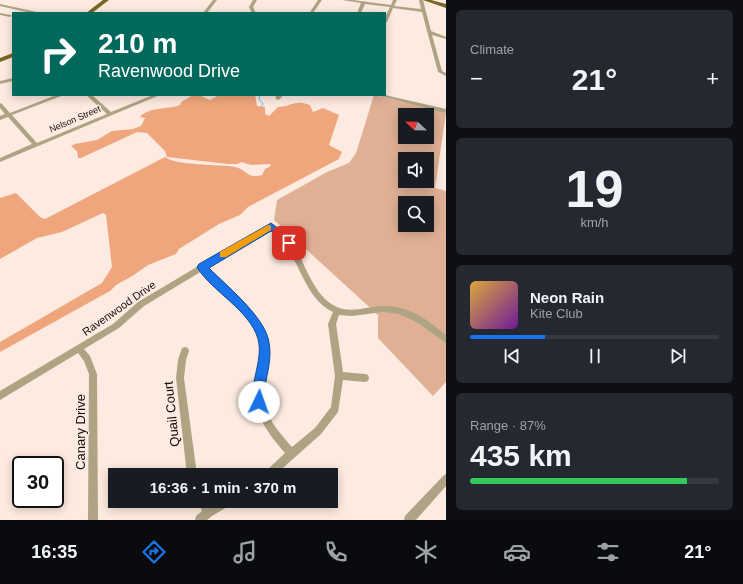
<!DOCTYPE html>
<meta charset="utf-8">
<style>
:root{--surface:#171b24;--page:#242831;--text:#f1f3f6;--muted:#9ea1a6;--line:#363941;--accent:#1a73e8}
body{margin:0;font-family:Helvetica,sans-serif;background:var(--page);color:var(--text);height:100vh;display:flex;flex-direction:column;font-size:15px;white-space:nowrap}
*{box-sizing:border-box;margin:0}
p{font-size:13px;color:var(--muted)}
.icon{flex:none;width:22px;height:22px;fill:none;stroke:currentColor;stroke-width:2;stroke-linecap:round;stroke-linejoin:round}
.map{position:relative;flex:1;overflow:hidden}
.sheet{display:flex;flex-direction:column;gap:10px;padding:10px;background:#0d0f14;width:297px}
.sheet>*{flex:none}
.hud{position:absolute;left:12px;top:12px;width:374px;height:84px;border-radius:0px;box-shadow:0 2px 10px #0003;background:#00695c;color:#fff;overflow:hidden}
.needle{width:26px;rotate:292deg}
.fabs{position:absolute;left:398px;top:108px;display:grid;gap:8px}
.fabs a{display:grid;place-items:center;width:36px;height:36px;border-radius:0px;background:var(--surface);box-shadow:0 2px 10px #0003;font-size:20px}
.speed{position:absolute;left:12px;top:456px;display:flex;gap:8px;font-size:20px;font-weight:700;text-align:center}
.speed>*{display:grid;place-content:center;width:52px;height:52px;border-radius:50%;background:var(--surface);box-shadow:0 2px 10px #0003;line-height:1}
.speed .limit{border:2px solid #111;border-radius:6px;background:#fff;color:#111}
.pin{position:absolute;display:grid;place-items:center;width:34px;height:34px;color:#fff;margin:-17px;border-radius:8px;box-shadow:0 2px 6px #0006}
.me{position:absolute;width:44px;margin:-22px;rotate:3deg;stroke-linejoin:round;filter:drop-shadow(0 0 3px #0008)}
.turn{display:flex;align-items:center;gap:14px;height:84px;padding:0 20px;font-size:18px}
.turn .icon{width:52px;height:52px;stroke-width:2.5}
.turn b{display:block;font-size:28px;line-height:34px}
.big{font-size:30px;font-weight:700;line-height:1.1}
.sheet .widget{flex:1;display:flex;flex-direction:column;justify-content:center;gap:6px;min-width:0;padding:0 14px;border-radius:6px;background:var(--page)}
.sheet .dial{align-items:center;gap:0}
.dial b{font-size:52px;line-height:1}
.song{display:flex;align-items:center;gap:12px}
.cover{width:48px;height:48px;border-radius:6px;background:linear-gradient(135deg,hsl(40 70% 55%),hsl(280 70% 35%))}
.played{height:4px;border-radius:2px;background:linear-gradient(90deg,var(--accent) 30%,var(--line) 30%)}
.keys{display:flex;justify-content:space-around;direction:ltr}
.heat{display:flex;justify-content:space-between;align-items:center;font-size:22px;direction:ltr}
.charge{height:6px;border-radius:3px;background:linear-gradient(90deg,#34c759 87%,var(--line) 0)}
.trip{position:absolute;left:108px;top:468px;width:230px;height:40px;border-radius:0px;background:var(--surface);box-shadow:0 2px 10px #0003;font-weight:700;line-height:40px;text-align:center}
.tab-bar{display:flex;height:64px;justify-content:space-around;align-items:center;background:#090b0e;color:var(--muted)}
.tab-bar .icon{width:28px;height:28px}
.tab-bar .active{color:var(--accent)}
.tab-bar b{font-size:18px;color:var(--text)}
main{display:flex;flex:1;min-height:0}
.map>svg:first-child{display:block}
</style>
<main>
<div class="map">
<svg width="446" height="520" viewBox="0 0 446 520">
<rect width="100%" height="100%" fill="#fdeae0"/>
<path fill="#e0b095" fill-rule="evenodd" d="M374,95L439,110L446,113L435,188L446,191V382L433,396L378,338V315L274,220L277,200L327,172L349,163L356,153ZM405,115H427V137H405ZM405,159H427V181H405ZM405,203H427V225H405Z"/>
<path fill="#efa67c" d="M193,95H199L210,100L219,95H255L257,106L265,107V114L269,116L278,107C292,107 293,99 310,105L313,112L323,108L339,115L329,145L342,152L339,159L248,207L240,215L219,224L179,249L176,254L148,265L134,275L116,285L110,291L0,352V342L102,283L112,267L106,215L103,213L62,232L37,238L0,259V198L16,193L40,217L45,219L165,157C177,166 218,164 235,167C248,170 246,179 262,175L265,169L271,166L270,164L251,165L242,162L237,164H228L167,157L165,151L147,133L137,132L81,158H78L77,151L71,146L75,144L97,140L112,131L133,129L141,126L145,118L140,117C150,106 167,110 180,105L181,102Z"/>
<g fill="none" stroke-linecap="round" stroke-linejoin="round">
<path stroke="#72bcee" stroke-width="1" d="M260,95L259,99L263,104L261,107"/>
<g fill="#aea484" fill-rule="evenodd">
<path d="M213,0H217L207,13H203Z"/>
<path d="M253,0H257L253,7L256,13H252L249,7Z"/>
<path d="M318,0H322L313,13H311L310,12Z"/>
<path d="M342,0H353L391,5L393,0H397L394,6L421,9L419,0H423L431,31L446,37V39L432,35L442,71L446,73V76L438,72L422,12L393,8L387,22L385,23V17L390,7L365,4L361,13H357L361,3Z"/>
<path d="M0,4L37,12L39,13H31L0,6Z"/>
<path d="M0,13L11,15L12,16L10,17L0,15Z"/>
<path d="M13,78V81L0,84V81Z"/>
<path d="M56,95H64L12,115L37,143L107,114L86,95H92L111,112L153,95H160L0,162V158L32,144L8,117L0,120V116L5,114L0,108V103L2,104L10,113Z"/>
<path d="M277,95H283L280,99L278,100L275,98Z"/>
<path d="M376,95H385L446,109V113Z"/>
<path d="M269,224H273C284,233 292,243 299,255C308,272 315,294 333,305C349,315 367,306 384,306C408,305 428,320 446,335V343L418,323L399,314L383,312L352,316L339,315L336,324L343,372L365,374L368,375L369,378L368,381L365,382L343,380L338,412L321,434L275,475H263L265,472L285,453C265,430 250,410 257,377C259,365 263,353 260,341C251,312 222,291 202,271L144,306L119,328L84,349L90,356L97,374L98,520H88L89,374L84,361L78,353L0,400V391L113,324L138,302ZM271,229C277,235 283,241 287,248C302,270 308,300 333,312L328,324L335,376L331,407L315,428L292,447C272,424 259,410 265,377C267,366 271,354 268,343C261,311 230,289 207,268Z"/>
<path d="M185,347L188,348L189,351L186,360L184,378L197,475H187L176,378L178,360L182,348Z"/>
<path d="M446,474V486L416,520H404L405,516L443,476Z"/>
<path d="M197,501H207L210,506L219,501H234L232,504L212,516L207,520H195L196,516L202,511Z"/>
</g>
<g fill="#796624" fill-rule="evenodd">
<path d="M103,0H109L92,13H86Z"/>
<path d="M423,0H431L446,4V8Z"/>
<path d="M13,53V57L0,62V58Z"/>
</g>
</g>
<path fill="#1a73e8" stroke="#114b97" d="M271,223L292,240V245H286L271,231L209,268C226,285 262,315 268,338C272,353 269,366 266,381C265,389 266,398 263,405L259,407L255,405C247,387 264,361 258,339C250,310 211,291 197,267L199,264Z"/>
<path fill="#f59e0b" d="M268,225L271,226V230L226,257H220V252Z"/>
<g text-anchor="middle" stroke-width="3" stroke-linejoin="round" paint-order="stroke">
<g font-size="9" fill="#120c09" stroke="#fdeae0">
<text transform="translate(75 119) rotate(-23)" y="3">Nelson Street</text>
</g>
<g font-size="11" fill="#120c09" stroke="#fdeae0">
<text transform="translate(119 308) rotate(-35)" y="4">Ravenwood Drive</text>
</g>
<g font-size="13" fill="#120c09" stroke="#fdeae0">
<text transform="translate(171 414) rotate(-96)" y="5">Quail Court</text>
<text transform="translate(80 432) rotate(-90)" y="5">Canary Drive</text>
</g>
</g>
</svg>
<div class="fabs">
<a><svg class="needle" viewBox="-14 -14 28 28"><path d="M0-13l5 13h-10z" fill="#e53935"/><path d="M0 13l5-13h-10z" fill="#9ea1a6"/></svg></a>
<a><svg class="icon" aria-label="sound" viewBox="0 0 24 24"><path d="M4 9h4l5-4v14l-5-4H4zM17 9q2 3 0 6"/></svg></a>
<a><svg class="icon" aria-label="search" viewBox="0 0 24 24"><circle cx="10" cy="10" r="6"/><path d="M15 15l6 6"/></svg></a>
</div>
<div class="speed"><div class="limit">30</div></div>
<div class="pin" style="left:289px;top:243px;background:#d93025"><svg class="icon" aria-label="arrive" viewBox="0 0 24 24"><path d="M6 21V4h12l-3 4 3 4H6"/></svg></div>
<svg class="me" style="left:259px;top:402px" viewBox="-20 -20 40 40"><circle r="19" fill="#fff"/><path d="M0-13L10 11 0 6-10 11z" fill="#1a73e8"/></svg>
<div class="trip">16:36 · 1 min · 370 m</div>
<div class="hud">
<div class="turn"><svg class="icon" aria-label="right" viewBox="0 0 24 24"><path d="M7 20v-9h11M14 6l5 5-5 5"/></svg><div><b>210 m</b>Ravenwood Drive</div></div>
</div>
</div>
<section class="sheet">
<div class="widget"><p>Climate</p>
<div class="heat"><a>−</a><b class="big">21°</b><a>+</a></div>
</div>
<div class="widget dial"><b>19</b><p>km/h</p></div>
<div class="widget">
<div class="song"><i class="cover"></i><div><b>Neon Rain</b><p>Kite Club</p></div></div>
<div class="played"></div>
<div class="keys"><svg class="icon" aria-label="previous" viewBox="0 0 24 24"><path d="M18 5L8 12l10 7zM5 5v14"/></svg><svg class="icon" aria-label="pause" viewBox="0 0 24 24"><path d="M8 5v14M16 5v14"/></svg><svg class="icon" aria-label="next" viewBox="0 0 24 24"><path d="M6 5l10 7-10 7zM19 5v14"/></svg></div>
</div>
<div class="widget"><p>Range · 87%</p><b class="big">435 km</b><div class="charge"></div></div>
</section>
</main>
<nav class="tab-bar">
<b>16:35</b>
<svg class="icon active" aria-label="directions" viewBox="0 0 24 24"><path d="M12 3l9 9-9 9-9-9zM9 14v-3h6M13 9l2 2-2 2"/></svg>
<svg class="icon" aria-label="music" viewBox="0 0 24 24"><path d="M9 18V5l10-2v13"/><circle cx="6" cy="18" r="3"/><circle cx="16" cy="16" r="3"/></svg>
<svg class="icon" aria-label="phone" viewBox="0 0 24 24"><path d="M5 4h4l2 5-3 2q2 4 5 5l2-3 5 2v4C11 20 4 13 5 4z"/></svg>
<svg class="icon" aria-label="climate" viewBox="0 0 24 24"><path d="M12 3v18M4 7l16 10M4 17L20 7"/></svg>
<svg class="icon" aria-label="car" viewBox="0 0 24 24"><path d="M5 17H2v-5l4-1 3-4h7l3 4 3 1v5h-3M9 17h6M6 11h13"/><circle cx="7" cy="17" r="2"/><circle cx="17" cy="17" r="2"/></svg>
<svg class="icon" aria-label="filters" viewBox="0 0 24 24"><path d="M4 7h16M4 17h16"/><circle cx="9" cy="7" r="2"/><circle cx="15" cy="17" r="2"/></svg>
<b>21°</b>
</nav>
